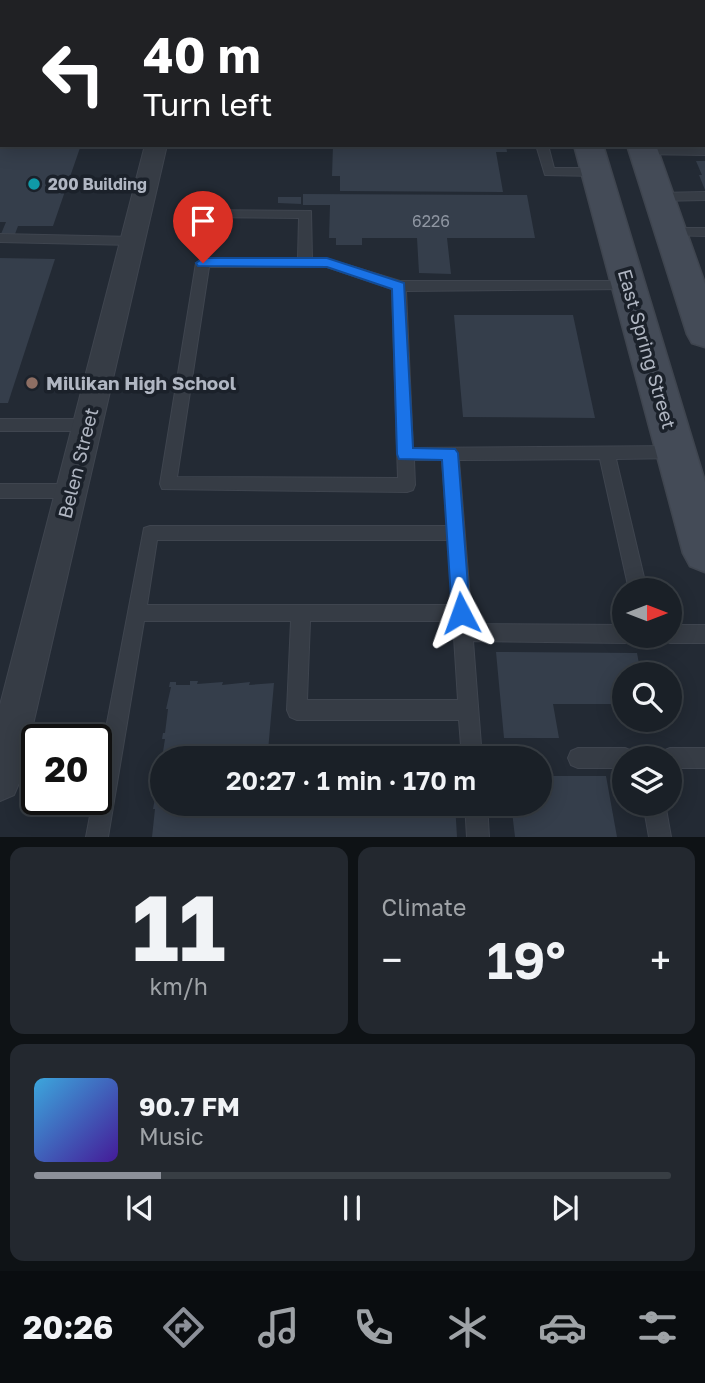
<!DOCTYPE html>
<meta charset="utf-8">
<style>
:root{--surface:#1a2027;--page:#23282f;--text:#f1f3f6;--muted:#9fa3a7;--line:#383e44;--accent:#8c9099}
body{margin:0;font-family:"Golos Text",sans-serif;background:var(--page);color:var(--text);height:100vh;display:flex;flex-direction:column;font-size:26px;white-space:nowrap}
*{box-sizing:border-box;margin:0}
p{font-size:23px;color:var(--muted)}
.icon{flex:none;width:38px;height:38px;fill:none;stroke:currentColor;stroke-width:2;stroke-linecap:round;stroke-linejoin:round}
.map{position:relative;height:837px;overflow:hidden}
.panel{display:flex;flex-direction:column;gap:10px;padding:10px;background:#0e1215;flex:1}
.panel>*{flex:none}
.guide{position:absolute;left:0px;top:0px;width:705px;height:147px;box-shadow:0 4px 18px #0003,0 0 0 2px var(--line);background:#202124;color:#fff;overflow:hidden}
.needle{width:46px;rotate:90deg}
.buttons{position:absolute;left:612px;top:578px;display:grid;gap:14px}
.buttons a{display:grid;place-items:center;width:70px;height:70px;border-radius:50%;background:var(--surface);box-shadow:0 4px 18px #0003,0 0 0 2px var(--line);font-size:35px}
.speed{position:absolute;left:21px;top:724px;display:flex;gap:14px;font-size:35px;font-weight:700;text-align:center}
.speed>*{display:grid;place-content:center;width:91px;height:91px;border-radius:50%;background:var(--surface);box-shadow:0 4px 18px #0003,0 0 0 2px var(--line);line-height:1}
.speed .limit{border:4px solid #111;border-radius:10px;background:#fff;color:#111}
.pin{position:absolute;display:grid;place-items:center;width:60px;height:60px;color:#fff;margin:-72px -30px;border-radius:50% 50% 50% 0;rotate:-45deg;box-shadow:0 0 7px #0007}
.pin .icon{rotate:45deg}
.me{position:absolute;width:77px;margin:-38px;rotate:356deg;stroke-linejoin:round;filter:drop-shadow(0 0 5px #0008)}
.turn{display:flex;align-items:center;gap:24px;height:147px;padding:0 28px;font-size:32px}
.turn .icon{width:91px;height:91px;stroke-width:2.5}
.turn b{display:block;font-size:49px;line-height:60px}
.big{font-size:52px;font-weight:600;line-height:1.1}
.panel .card{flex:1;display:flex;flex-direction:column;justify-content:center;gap:10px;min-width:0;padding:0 24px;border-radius:14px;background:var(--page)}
.panel .dial{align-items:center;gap:0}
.dial b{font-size:91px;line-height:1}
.song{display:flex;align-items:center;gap:21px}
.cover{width:84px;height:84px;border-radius:10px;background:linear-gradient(135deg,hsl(200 70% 55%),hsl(260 70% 35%))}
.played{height:7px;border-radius:4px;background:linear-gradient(90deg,var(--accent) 20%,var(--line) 20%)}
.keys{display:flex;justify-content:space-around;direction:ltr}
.heat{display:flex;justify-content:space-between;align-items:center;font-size:38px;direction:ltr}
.panel .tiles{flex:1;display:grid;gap:10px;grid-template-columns:1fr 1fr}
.card:last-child{grid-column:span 2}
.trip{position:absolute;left:150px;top:746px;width:402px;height:70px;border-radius:35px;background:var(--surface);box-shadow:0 4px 18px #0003,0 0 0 2px var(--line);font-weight:600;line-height:70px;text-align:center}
.dock{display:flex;height:112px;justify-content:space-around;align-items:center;background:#0a0d10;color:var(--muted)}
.dock .icon{width:49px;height:49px}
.dock .on{color:var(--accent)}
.dock b{font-size:32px;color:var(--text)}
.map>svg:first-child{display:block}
</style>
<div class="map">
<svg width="705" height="837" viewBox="0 0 705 837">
<rect width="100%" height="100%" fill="#232a34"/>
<g fill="#353e4b">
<path d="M0,145H81L53,226H18L15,234H1L6,222H0Z"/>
<path d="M333,145H506L507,152H496L503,192L340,191V176H332Z"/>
<path d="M696,161H705V190L699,175H702Z"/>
<path d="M303,194L527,195L535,238H447L451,274L419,273L417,238H362V245H336V238H329L330,205H303Z"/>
<path d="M278,197H301V204L278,203Z"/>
<path d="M0,258L55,259L8,403H0Z"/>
<path d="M454,315H573L595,418L463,417Z"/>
<path d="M496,652L637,653L641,674H625V704H553L559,738H504Z"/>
<path d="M190,681H198L197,684L223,682L222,685L250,682L249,685L274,683L268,751H274V756L162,758L165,739H162L163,733H165L168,709H166L171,687H169L170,682H176V685H190Z"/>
<path d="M161,765L163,803H455L457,837H152L155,809H153Z"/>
<path d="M545,776H606L617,837H515L511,803H541V779H545Z"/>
</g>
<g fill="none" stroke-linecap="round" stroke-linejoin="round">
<defs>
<g id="lane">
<rect x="618" y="0" width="10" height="2"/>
<rect x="704" y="127" width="1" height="6"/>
<path d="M536,145H548L554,168H596L602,172L596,176L545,175Z"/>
<path d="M643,147H705V155L639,154V148Z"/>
<path d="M705,192V200L658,201L652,197L658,193Z"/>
<path d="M191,210L311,211L312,259H328L400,281H633L635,284L628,289L406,291L413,448L677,446L683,447L685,452L683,457L677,458L616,459L647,590H629L600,459L459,460L472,624L625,625V635H634L632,640L625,643L473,641L482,758H462L459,720H297L290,717L287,710L291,621H144L108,837H86L93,800H96V781L144,528L150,526H447L442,460H414L415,485L413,490L407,492L162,489L160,484L196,263L203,259H298L299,218L186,217L185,214ZM209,267H327L392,289L398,478L177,477ZM157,540H448L452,605H147ZM310,621H453L458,700H307Z"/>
<path d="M670,228H705V236L665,235V229Z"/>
<path d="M0,234L133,237L140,241L133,245L0,242Z"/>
<path d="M0,419H87L93,421L95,425L93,429L87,431H0Z"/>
<path d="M0,484H71L77,486L79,491L77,496L71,498H0Z"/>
<path d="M670,625H705V643H670L663,640L661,635H670Z"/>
<path d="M578,748H625L632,751L635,758H625V768H578L571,765L568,758L571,751Z"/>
<path d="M670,748H705V768H670V758H660L663,751Z"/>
<path d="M465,803H487L489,837H467Z"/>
<path d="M643,803H665L671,837H649Z"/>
</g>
<g id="street">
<rect x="184" y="0" width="18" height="2"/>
<rect x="704" y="49" width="1" height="12"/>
<path d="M145,145H167L20,781L14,795L0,801V705Z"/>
</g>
<g id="secondary">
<path d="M539,0H563L564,2H540Z"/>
<path d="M580,0H604L605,2H581Z"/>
<path d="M574,145H603L705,482V572L690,566L683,553Z"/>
<path d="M627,145H656L705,284V347L692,343L687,334Z"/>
</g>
</defs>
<use href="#lane" stroke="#3f454f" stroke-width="2"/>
<use href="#street" stroke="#3f454f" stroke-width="2"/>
<use href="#secondary" stroke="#3f454f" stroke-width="3"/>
<use href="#lane" fill="#363c45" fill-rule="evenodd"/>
<use href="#street" fill="#363c45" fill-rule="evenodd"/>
<use href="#secondary" fill="#444b57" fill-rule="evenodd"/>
</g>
<path fill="#1a73e8" stroke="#114b97" stroke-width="2" d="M203,258H327L404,283L413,448L455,449L458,453L470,613L468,619L461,621L454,619L452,613L442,460L399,459L397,454L392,289L327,267L198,266L196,263Z"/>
<circle fill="#0f9aa8" stroke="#1b212a" stroke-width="2.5" cx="34" cy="184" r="7"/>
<circle fill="#8d6e63" stroke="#1b212a" stroke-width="2.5" cx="32" cy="383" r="7"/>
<g text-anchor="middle" stroke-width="7" stroke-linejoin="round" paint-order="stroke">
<g font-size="16" font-weight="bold" fill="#b0b6c2" stroke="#1b212a" text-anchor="start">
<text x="48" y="190">200 Building</text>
</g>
<g font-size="16" fill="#8f96a2">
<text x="431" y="227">6226</text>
</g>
<g font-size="19" fill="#b0b6c2" stroke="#1b212a">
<text transform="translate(647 349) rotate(74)" y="7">East Spring Street</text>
<text transform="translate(78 463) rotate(-76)" y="7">Belen Street</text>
</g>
<g font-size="19" font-weight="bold" fill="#b0b6c2" stroke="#1b212a" text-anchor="start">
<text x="46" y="390">Millikan High School</text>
</g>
</g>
</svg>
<div class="buttons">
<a><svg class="needle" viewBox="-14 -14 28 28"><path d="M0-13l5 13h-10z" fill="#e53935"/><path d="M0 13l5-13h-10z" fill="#9fa3a7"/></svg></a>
<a><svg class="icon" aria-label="search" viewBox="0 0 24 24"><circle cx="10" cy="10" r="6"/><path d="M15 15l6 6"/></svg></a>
<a><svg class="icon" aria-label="layers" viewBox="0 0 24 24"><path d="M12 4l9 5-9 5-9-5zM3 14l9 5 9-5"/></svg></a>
</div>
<div class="speed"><div class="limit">20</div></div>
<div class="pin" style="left:203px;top:263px;background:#d93025"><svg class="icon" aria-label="arrive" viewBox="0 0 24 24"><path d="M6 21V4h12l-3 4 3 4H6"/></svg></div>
<svg class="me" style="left:461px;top:613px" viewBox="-20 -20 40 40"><path d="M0-17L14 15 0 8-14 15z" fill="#1a73e8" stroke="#fff" stroke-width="4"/></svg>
<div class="trip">20:27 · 1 min · 170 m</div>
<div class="guide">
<div class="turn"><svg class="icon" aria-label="left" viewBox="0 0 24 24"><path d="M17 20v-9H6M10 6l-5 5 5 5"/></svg><div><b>40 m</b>Turn left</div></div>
</div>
</div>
<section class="panel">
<div class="tiles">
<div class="card dial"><b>11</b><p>km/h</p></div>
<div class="card"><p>Climate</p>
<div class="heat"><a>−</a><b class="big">19°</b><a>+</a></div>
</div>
<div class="card">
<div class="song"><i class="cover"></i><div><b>90.7 FM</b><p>Music</p></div></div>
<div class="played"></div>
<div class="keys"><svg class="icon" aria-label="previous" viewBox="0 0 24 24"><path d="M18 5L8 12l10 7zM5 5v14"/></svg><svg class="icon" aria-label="pause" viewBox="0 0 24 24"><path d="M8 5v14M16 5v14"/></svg><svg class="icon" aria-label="next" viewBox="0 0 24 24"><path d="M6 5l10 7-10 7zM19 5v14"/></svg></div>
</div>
</div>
</section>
<nav class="dock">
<b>20:26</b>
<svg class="icon on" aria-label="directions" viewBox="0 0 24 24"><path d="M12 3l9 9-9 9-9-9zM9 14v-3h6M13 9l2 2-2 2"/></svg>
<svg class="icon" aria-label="music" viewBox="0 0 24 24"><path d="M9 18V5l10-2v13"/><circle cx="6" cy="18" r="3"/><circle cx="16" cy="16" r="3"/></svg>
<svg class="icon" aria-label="phone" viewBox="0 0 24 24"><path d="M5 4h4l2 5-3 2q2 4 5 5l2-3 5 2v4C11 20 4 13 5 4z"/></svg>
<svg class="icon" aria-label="climate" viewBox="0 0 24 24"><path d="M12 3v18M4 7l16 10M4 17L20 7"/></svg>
<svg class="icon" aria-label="car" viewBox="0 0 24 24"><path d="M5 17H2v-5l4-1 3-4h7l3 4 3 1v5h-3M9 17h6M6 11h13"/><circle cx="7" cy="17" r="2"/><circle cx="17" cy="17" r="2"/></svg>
<svg class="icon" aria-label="filters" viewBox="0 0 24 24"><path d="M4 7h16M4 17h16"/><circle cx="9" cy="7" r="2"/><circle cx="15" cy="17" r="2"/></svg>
</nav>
